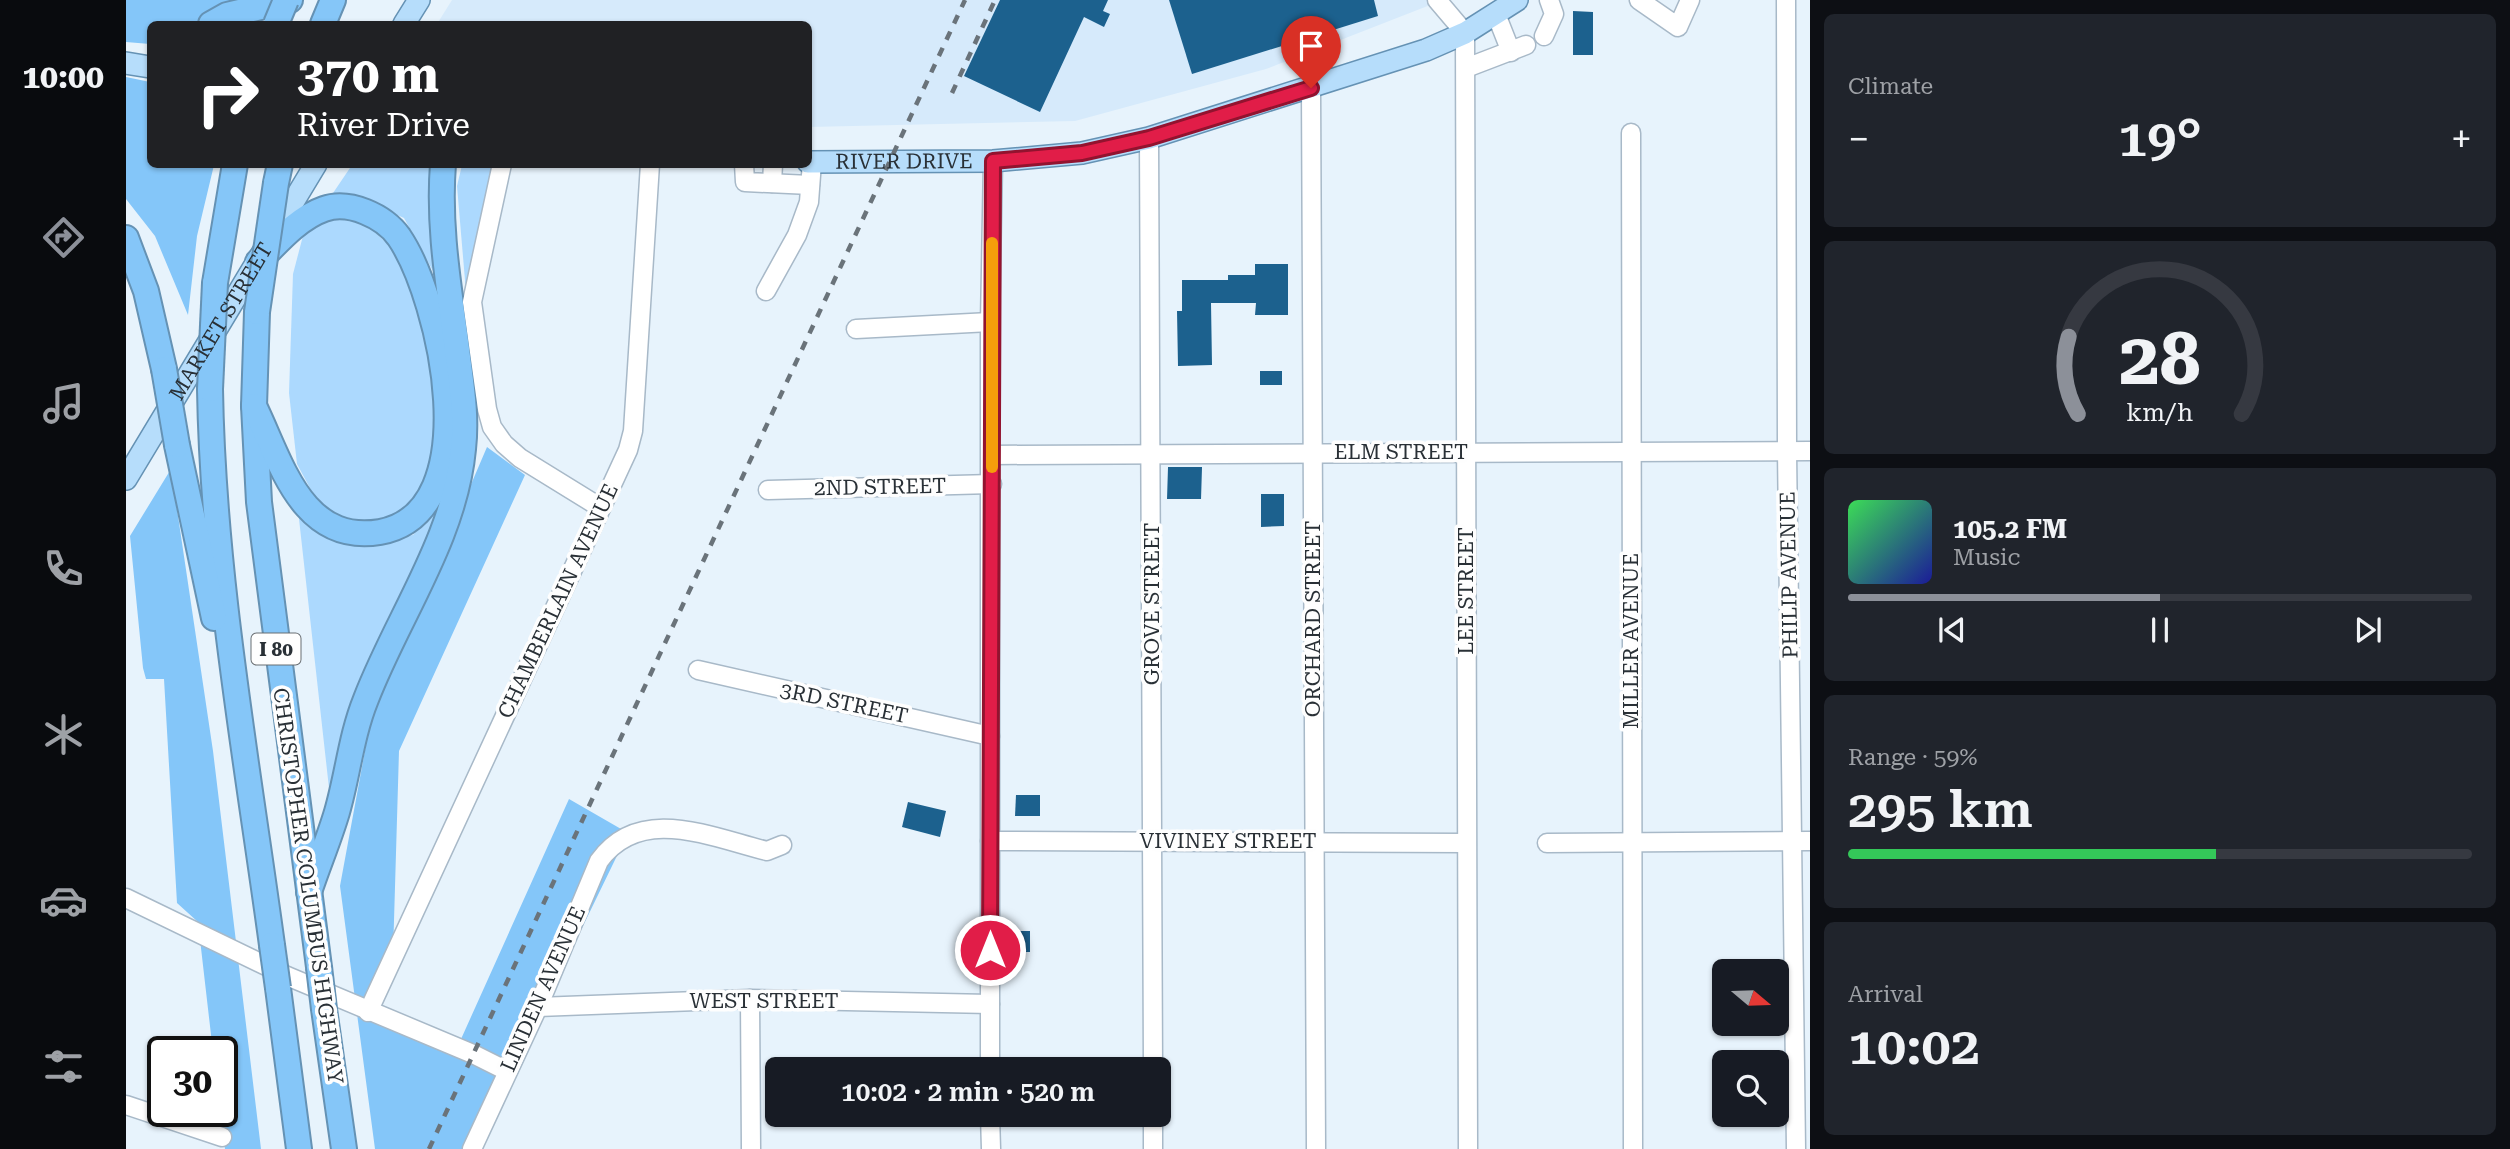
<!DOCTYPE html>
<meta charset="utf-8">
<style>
:root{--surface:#171b24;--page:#20242c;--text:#f1f3f6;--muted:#9ea1a6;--line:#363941;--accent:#8c9099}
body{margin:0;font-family:"Roboto Serif",serif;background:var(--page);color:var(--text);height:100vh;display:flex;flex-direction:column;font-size:26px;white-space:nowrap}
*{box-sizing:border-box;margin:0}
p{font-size:23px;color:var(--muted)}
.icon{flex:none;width:38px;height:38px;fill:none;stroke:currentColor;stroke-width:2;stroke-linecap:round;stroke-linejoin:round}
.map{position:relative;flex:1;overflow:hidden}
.details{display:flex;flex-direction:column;gap:14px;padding:14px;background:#0d0f14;width:700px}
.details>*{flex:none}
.banner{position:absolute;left:21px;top:21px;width:665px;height:147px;border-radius:10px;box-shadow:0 2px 5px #0004;background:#202124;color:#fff;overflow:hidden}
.needle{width:46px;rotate:109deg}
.controls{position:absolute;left:1586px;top:959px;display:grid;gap:14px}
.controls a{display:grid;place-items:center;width:77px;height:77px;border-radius:10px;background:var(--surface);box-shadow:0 2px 5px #0004;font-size:35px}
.speed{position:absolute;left:21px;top:1036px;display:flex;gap:14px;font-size:35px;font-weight:700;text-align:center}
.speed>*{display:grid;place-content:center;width:91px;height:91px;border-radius:50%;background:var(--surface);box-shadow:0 2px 5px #0004;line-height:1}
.speed .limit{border:4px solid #111;border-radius:10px;background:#fff;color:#111}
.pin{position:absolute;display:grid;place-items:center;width:60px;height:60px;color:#fff;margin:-72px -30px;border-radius:50% 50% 50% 0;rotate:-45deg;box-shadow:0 0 7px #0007}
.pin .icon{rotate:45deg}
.me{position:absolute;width:77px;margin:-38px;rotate:0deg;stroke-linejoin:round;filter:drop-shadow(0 0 5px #0008)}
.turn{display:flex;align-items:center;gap:24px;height:147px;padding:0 35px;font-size:32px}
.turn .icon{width:91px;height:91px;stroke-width:2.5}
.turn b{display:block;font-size:49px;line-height:60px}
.big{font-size:52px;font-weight:600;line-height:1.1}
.details .widget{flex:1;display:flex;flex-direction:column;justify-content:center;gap:10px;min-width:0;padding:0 24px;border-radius:10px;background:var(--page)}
.details .dial{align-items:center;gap:0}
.dial svg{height:182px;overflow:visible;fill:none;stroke:var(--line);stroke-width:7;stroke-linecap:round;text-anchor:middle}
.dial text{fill:var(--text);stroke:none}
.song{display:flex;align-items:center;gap:21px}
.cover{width:84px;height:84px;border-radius:10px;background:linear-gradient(135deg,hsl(130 70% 55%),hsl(240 70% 35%))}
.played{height:7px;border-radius:4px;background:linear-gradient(90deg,var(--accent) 50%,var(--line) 50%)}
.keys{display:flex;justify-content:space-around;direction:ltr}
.heat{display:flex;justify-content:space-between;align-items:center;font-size:38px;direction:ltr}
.charge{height:10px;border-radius:5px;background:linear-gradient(90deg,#34c759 59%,var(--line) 0)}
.trip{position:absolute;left:639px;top:1057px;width:406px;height:70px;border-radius:10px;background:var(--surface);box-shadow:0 2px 5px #0004;font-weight:600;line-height:70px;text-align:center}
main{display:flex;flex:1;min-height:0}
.tab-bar{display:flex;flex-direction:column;width:126px;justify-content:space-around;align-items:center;background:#090b0e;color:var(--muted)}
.tab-bar .icon{width:49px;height:49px}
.tab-bar .current{color:var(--accent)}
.tab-bar b{font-size:32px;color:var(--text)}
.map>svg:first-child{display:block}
</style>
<main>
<nav class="tab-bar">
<b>10:00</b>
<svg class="icon current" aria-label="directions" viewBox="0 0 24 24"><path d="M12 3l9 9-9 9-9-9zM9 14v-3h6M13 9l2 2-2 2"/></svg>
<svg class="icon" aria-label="music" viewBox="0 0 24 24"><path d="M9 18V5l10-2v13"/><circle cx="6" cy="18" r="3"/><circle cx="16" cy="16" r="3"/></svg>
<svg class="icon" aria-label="phone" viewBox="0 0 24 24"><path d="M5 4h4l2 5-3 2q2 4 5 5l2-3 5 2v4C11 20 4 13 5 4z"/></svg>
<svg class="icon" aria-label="climate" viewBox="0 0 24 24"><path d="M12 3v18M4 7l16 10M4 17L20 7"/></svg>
<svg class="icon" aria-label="car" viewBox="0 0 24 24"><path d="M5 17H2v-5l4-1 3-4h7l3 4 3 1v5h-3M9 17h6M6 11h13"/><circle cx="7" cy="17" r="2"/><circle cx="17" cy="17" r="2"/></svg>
<svg class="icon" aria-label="filters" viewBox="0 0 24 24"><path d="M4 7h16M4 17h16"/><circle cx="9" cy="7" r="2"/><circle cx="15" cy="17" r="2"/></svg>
</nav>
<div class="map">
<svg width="1684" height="1149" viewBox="0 0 1684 1149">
<rect width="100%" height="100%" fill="#e7f3fc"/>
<path fill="#d6eafb" d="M326,0H1317L1140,69L949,121L683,127L682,24H311Z"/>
<g fill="#acd9fe">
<path d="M226,165H310L313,282L278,218L224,194L205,196Z"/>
<path d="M336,165H368L340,292L331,186Z"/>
<path d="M204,218L239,223L268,250L297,319L311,392L313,451L300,494L270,521L228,525L191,501L171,464L163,393L167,274L178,232Z"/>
<path d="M323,496L231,704L203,788L172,510L187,528L229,543L287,535Z"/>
</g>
<g fill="#84c6f9">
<path d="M0,0H117L80,24H24V44L0,42Z"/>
<path d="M0,77L24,82V164L88,165L71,236L62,315L29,236L0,199Z"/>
<path d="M361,447L399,475L273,751L267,955L244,1012L331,1048L443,799L502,833L349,1149H249L214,886L245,718Z"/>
<path d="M45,469L87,751L135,1149H99L94,1111L96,1052H87L72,922L51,903L38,679H20L17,668L4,536Z"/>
</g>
<g fill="#1c618e">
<path d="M874,0H982L977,11L984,14L978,27L958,17L914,112L838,76Z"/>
<path d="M1043,0H1248L1252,16L1066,74Z"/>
<path d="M1447,11L1467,12V55H1447Z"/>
<path d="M1129,264H1162V315H1129L1130,303H1085L1086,365L1052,366L1051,311H1056V280H1102V275H1129Z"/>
<rect x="1134" y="371" width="22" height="14"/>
<path d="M1042,467H1076L1075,499H1041Z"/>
<path d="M1135,494H1158V526L1135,527Z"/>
<path d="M890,795H914V816H889Z"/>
<path d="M782,802L820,811L814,837L776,827Z"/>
<rect x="886" y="931" width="18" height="21"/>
</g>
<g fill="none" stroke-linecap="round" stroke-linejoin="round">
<defs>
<g id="minor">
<path d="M1311,0L1339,33L1342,1149"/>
<path d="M1513,0L1552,27L1564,0"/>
<path d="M1660,0L1661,451L1670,1149"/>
<path d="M1370,14L1385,52"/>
<path d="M1418,36L1428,14L1423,0"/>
<path d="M1340,68L1400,45"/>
<path d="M1185,88L1190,1149"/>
<path d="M1505,133L1507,1149"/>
<path d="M1023,138L1027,1069"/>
<path d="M376,164L346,302L361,409L366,427L378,444L394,458L475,508"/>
<path d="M618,164L619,182L684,185"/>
<path d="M646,183L647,164"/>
<path d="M640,291L671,235L683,202L686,162"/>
<path d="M730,329L864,322"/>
<path d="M866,455L1684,451"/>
<path d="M642,490L866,484"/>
<path d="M572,670L864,736"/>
<path d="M864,841L1340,843"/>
<path d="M1421,843L1684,841"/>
<path d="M0,898L161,976L347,1054L381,1071"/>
<path d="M624,999L625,1149"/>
<path d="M412,1007L624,999L864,1004"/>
<path d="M242,1012L502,450L507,431L524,164"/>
<path d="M864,1069V322L867,161"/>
<path d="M0,1105L96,1137"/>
<path d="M864,1115L865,1149"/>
<path d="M346,1149L412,1007L473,861C514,804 584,837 641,851L656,845"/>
<path d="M1027,1149V1115"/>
</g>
<g id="major">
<path d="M278,24L293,0"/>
<path d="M0,63L24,67"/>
<path id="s1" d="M682,162L867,161L956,153L1023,138L1300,50L1339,33L1391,0"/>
<path id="s2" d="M0,479L190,164"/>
</g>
<g id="highway">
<path d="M85,24L101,15L164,0"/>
<path d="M197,24L207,0"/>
<path d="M150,183L154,164"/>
<path d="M0,238L20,291L38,369"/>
<path d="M89,283L109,164"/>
<path d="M131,312L128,406L133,502L193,967"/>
<path d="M84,389C87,575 121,761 146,945"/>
<path d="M128,406C155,461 175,545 254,532C363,512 315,299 273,237C258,216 223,200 198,209C172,218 151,243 132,262"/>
<path d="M51,445L88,618"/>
<path d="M183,892C192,865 203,839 211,812C222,774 225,736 240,699C271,618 329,538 337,449C341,415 335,382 331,349C323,287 312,227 317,164"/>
<path d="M152,988L173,1149"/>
<path d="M198,1009L218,1149"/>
</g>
</defs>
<use href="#minor" stroke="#a8b9c8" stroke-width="21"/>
<use href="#major" stroke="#6592b4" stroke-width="24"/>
<use href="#highway" stroke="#6592b4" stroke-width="28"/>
<use href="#minor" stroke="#fff" stroke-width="18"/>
<use href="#major" stroke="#b6ddfb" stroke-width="21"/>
<use href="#highway" stroke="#85c6f8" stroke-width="24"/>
<g stroke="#6a737a" stroke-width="4.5" stroke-dasharray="9 9" stroke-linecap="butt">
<path d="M826,93L869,0"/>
<path d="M303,1149L839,0"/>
</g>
<defs>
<g id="highway-bridge">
<path d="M150,24L160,0"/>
<path d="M131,312L150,183"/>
<path d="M38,369L51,445"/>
<path d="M84,389L89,283"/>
<path d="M146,945L152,988"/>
<path d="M193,967L198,1009"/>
</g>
</defs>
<use href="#highway-bridge" stroke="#6592b4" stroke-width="28" stroke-linecap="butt"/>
<use href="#highway-bridge" stroke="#85c6f8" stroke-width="24"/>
</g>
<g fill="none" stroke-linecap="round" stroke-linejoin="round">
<defs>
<path id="route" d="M864,950L867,161L956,153L1023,138L1185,88"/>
</defs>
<use href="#route" stroke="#92132f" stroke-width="18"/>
<use href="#route" stroke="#e11d48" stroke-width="12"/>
<path stroke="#f59e0b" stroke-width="12" d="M866,243V467"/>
</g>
<g text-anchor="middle" stroke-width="7" stroke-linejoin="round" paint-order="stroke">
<rect fill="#fefefe" stroke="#696e72" stroke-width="2" x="125.5" y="633.5" width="49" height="31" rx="5"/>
<g font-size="19" font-weight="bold" fill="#293036">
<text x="150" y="656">I 80</text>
</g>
<g font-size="21" fill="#293036" stroke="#fefefe">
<text dy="7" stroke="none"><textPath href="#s1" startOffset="96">RIVER DRIVE</textPath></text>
<text dy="7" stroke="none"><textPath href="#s2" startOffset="184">MARKET STREET</textPath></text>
<text x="1275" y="459">ELM STREET</text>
<text transform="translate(754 487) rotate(-1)" y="7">2ND STREET</text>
<text transform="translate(1663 575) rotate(-91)" y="7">PHILIP AVENUE</text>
<text transform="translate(1340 591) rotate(-90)" y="7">LEE STREET</text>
<text transform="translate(432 601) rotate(-65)" y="7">CHAMBERLAIN AVENUE</text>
<text transform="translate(1026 604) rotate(-90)" y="7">GROVE STREET</text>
<text transform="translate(1187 619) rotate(-90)" y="7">ORCHARD STREET</text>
<text transform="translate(1505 641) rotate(-90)" y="7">MILLER AVENUE</text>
<text transform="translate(718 703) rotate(12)" y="7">3RD STREET</text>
<text x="1102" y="848">VIVINEY STREET</text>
<text transform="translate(182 886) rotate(82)" y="7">CHRISTOPHER COLUMBUS HIGHWAY</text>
<text transform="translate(417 989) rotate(-66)" y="7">LINDEN AVENUE</text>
<text x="638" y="1008">WEST STREET</text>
</g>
</g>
</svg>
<div class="controls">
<a><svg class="needle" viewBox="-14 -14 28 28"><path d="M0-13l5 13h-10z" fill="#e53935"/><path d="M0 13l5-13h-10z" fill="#9ea1a6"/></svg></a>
<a><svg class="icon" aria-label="search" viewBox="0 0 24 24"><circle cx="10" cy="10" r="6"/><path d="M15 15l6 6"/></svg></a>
</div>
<div class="speed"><div class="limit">30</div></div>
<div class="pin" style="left:1185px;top:88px;background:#d93025"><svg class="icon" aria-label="arrive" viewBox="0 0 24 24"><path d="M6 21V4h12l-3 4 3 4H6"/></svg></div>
<svg class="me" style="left:864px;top:950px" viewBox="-20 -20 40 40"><circle r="17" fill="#e11d48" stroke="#fff" stroke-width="3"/><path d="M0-11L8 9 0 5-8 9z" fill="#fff"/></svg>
<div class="trip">10:02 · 2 min · 520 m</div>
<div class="banner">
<div class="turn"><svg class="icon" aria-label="right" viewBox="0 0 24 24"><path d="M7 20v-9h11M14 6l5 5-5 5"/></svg><div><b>370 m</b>River Drive</div></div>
</div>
</div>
<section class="details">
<div class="widget"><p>Climate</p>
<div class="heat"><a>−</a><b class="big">19°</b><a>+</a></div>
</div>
<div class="widget dial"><svg viewBox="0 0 100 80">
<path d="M14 69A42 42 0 1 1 86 69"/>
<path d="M14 69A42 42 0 0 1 10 35" stroke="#8c9099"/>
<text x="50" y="56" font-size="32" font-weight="700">28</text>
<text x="50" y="72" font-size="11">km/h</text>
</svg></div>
<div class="widget">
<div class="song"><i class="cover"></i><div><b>105.2 FM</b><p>Music</p></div></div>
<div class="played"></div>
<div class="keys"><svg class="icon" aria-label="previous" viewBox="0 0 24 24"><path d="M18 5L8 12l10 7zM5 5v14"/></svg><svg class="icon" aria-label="pause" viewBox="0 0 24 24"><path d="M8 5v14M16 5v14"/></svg><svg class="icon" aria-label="next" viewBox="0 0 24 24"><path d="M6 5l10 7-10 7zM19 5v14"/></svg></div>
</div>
<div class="widget"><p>Range · 59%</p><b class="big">295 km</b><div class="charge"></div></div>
<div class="widget"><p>Arrival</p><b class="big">10:02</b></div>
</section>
</main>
